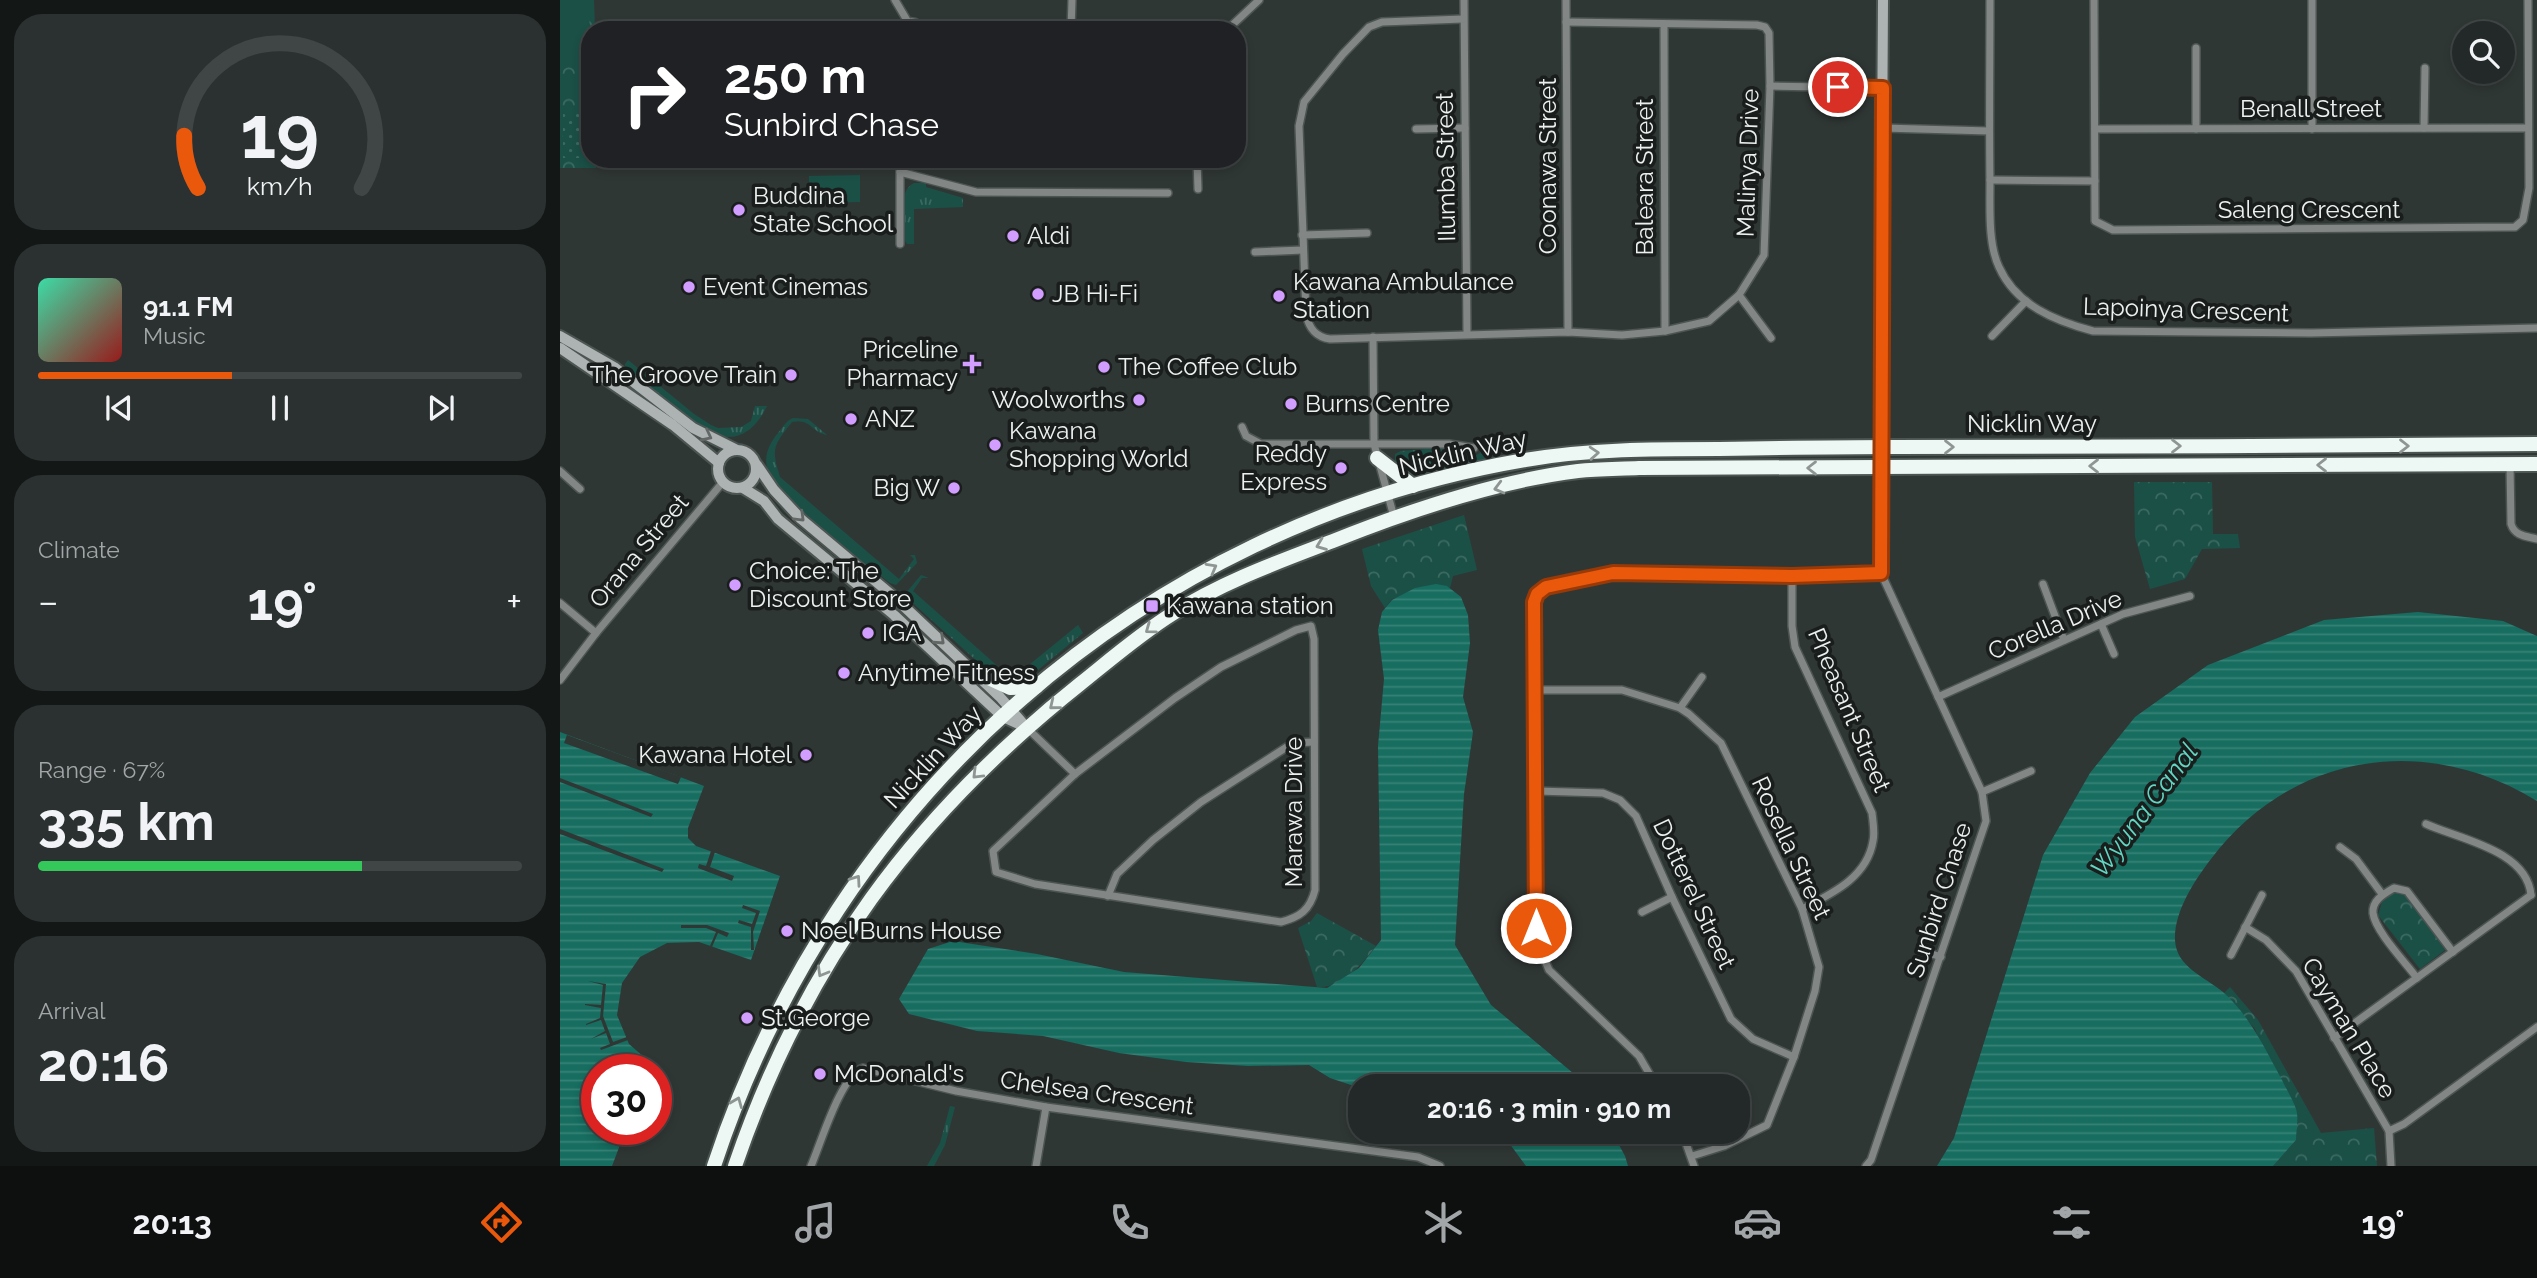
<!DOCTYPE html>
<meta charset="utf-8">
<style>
:root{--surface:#232928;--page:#2b3130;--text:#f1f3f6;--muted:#a3a6a8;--line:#404545;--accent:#ea580c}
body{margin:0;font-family:Raleway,sans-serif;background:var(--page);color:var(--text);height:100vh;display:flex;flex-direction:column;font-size:26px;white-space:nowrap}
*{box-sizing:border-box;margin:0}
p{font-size:23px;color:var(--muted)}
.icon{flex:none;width:38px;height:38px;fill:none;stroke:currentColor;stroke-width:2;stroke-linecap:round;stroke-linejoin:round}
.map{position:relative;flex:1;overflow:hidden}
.side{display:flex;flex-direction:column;gap:14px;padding:14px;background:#131716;width:560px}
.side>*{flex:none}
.guide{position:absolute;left:21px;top:21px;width:665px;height:147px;border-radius:28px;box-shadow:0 4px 10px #0003,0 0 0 2px var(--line);background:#202124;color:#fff;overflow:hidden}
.tools{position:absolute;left:1892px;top:21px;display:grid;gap:14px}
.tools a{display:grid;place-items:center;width:63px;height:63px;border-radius:50%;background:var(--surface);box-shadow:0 4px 10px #0003,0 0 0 2px var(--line);font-size:35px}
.speed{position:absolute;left:21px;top:1054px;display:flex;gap:14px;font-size:35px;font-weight:700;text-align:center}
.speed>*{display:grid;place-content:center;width:91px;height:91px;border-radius:50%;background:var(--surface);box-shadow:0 4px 10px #0003,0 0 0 2px var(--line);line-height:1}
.speed .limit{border:10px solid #d22;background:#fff;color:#111}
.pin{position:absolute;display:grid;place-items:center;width:60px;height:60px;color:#fff;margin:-30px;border:4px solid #fff;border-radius:50%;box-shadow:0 2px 7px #0007}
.me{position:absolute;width:77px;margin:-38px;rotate:0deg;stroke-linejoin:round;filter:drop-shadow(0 0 5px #0008)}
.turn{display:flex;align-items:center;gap:24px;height:147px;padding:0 28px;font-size:32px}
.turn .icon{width:91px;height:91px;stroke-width:2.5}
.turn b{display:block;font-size:49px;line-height:60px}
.big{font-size:52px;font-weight:700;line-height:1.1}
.side .tile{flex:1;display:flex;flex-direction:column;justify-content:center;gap:10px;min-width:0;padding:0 24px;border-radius:28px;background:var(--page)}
.side .dial{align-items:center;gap:0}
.dial svg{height:182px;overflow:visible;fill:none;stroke:var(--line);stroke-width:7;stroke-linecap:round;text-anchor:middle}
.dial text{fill:var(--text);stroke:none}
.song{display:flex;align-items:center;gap:21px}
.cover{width:84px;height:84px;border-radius:10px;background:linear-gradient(135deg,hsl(160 70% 55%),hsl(0 70% 35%))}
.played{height:7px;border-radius:4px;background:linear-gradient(90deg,var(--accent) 40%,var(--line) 40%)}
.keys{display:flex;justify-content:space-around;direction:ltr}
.heat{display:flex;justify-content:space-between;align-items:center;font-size:38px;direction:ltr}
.charge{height:10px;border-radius:5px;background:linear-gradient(90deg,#34c759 67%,var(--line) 0)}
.trip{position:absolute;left:788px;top:1074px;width:402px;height:70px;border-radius:28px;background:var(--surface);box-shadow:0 4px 10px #0003,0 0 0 2px var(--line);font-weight:700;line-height:70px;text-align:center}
.menu{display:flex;height:112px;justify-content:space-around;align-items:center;background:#0e1010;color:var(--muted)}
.menu .icon{width:49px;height:49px}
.menu .current{color:var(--accent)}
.menu b{font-size:32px;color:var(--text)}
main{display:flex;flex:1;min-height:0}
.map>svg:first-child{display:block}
</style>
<main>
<section class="side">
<div class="tile dial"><svg viewBox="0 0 100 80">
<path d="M14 69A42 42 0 1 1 86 69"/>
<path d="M14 69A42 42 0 0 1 8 46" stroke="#ea580c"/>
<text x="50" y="56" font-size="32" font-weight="700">19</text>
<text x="50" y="72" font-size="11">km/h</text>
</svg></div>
<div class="tile">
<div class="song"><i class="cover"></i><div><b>91.1 FM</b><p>Music</p></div></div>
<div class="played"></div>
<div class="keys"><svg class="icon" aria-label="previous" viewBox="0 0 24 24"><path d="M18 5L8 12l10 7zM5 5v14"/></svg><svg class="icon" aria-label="pause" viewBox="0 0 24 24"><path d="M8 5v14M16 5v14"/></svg><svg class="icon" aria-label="next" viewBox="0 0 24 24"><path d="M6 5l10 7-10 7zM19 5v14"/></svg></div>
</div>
<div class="tile"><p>Climate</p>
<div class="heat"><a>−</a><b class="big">19°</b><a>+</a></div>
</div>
<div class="tile"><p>Range · 67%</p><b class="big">335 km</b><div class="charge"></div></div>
<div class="tile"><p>Arrival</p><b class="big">20:16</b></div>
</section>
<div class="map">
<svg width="1977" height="1166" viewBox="0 0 1977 1166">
<defs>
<pattern id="grass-tufts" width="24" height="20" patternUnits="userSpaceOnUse" patternTransform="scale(1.75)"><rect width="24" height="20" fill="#1b5047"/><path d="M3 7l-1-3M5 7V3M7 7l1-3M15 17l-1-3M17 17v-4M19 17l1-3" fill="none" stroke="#3c6a62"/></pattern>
<pattern id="park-crowns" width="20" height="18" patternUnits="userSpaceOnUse" patternTransform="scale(1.75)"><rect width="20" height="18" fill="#1b5047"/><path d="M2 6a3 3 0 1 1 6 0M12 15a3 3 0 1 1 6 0" fill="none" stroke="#3c6a62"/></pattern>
<pattern id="garden-dots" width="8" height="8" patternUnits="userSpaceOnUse" patternTransform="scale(1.75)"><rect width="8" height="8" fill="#1b5047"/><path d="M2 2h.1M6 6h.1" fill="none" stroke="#3c6a62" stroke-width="1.8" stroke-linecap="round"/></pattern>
<pattern id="water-rules" width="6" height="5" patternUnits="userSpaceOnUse" patternTransform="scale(1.75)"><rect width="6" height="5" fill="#166d60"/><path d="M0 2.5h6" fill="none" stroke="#388277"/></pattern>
</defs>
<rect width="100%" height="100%" fill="#2f3735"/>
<g fill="url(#grass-tufts)">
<path d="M354,183H366V187L403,198V207L354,209V244H347L345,241C344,224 337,191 354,183Z"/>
<path d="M68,360L134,414L151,425L158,428L181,427L191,421L195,406H207C200,421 187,438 167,437C140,434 88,385 65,367V364Z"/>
<path d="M233,418L248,419L267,435C252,433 251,418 232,422C213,446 211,448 220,477L339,579L354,559L350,555H355L357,563L336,585L330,583C304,562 215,497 207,468C204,454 210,443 218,433C223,427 226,421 233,418Z"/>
<path d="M361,575L369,578H362L353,591L443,671L458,674L518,625L523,633L462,683L456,685L430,673L346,597V593Z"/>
<path d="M390,1106L395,1107L385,1145L374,1166H367L380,1143Z"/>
</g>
<g fill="url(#park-crowns)">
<path d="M0,0H34L35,30H30V159H36V168H0Z"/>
<path d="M936,437V452L932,457L863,475L850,476L835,466V454L841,451L890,447L913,457L920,453L923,438Z"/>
<path d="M1574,482H1652L1653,534H1678L1680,548L1642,549L1625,579L1590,589L1575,537Z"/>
<path d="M904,515L917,570L893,576L890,588L887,586L832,599L825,608L811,586L802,549Z"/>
<path d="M1834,893H1844L1885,950L1860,969L1818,915L1822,902Z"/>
<path d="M757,913L816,946C802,964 782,989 757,987L738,928L751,921Z"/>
<path d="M1670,987L1698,1020L1761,1133L1814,1128L1817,1166H1713L1736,1140L1695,1029L1664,993Z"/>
</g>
<rect fill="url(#garden-dots)" x="3" y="111" width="23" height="47"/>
<g fill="#1b5047">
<path d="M0,0H29L30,60L27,63H0Z"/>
<rect x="7" y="78" width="13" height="20"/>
<path d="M300,175V202L249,203V176Z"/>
</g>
<g fill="url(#water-rules)">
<path d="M876,584L887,586L901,597L908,615L910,643L903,697L913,732L904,794L895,945L931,1005L1013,1073L1022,1087H797L770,1078L749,1065L688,1066L626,1062L559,1053L483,1036L417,1031L349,1014L339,999L368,949L393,941L477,954L564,972L767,988L799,968L821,940L818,746L824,679L818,630L822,612L832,600L855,588Z"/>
<path d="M1858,612L1943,621L1977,636V801C1865,732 1731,753 1651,859C1634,881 1614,912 1615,940C1616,967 1645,977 1663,992C1690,1016 1705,1049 1722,1080C1726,1089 1733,1099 1736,1109C1739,1118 1736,1131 1736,1140L1713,1166H1377L1394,1138L1483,855L1530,773L1575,717L1648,665L1764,620Z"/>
<path d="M0,732L144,786L128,828V838L136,846L220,876L191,960L139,942L107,943L80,957L62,983L57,1015L69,1044L92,1064L90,1069H37V1129H66L52,1166H0Z"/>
<path d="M941,1132H1052L1065,1156L1068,1166H966Z"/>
</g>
<g fill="#2f3735">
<path d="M7,735L121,777L118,784L4,743Z"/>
<path d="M0,778L93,814L91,817L0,782Z"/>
<path d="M0,829L104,869L102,872L0,834Z"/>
<path d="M151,851L155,852L150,867L174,876L172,881L138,868L139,864L146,866Z"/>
<path d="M183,905L200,911L193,932L194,950H191V927L178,923L179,920L192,924L196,913L182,908Z"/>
<path d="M121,925H147L169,933L167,937L158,933L152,947L150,946L156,932L146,928H121Z"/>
<path d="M28,981L46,984L43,1016L53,1042L67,1037L68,1040L41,1050L40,1048L50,1044L46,1033L31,1039L45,1031L41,1020L26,1025V1024L40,1018L41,1008L25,1005V1004L41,1005L43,985Z"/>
</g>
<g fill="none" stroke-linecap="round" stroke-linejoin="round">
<defs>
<g id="street">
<path d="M335,0L348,22"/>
<path d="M904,0L907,334"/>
<path d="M1006,0L1008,332"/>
<path d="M1430,0C1430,61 1429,122 1430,182C1430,208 1428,244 1439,267C1456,305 1495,321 1533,331L1751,333L1977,328"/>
<path d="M1534,0L1535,221L1553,230L1955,227L1963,220L1969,188L1968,0"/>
<path d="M903,19L822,22L809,27L783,54L744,102L739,126L746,314C749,329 756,337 770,339L1008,332L1062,335L1105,331L1149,321L1179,295L1204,255L1210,86L1209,33L1205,27L1197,25L1006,22"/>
<path d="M1104,24L1105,331"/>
<path d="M341,30C346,19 357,19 362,30"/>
<path d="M511,30L512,0"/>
<path d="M667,30L699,0"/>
<path d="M1636,48V129"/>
<path d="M1210,86L1323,88"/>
<path d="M1323,128L1429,131"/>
<path d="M1864,128L1865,68"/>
<path d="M856,129L905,128"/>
<path d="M1535,129L1968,128"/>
<path d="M1752,129V0"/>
<path d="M637,159L638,189"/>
<path d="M340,172L416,192L608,193"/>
<path d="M1430,180L1535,181"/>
<path d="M742,235L807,233"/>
<path d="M340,244V159"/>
<path d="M695,252L743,250"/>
<path d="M1179,295L1211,338"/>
<path d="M1432,336L1466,301"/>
<path d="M813,337L814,444L834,517"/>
<path d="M682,427L686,436L701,444H889L914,448"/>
<path d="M1950,465L1951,524C1955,536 1965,536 1977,539"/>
<path d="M0,471L20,489"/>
<path d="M1232,576V626L1235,647L1312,813C1313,822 1315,833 1313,841C1307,878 1271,894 1242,909"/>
<path d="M1483,584L1504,640"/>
<path d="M0,603L36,633"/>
<path d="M1541,624L1554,654"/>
<path d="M751,626L754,639L755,890C750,910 740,917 721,922L475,884L436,872L433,851L515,774L615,698L661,667L736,630Z"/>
<path d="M0,680L36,633L163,482"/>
<path d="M976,690H1062L1120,708L1129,714L1161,743L1242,909L1259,967L1255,991L1234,1057L1207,1125L1164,1146L1132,1156"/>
<path d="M1378,697L1563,614L1630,596"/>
<path d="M1120,708L1142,677"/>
<path d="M467,728L515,774"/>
<path d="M977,791L1043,793L1060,800L1076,816L1112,897L1171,1019L1193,1039L1234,1057"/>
<path d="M1422,792L1471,771"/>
<path d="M1866,824C1899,839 1967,850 1971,895"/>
<path d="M1780,847L1796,859L1822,894"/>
<path d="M548,896L557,874L593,840L641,802L733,743L754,742"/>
<path d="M1082,912L1112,897"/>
<path d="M1685,927L1706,940L1736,971L1829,1131L1831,1166"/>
<path d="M1369,953L1381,957"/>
<path d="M1671,955L1702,895"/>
<path d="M1857,978C1846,963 1815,931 1813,913C1812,900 1824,894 1834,888L1847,891L1893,952"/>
<path d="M1774,1038L1971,895"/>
<path d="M1097,1087L1079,1056L989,970L977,942L974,602L977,594L986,587L1053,573L1232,576L1321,573"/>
<path d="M1829,1131L1844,1124L1977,1027"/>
<path d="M1122,1132L1134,1166"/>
<path d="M251,1166C261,1143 281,1075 303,1068L396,1091L486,1107L858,1157L880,1166"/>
<path d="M476,1166L486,1107"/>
<path d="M1306,1166L1311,1160L1426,821L1422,792L1321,573L1320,468"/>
</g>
<g id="secondary">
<path d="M0,336L54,367L133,428L175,449"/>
<path d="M0,348L113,425L159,463"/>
<circle cx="177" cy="469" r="19"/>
<path d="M197,465L214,490L241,519L333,596L440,697L467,728"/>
<path d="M1320,468L1323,0"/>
<path d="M183,488L204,501L218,519L334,615L443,717L465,727"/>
</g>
<g id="highway">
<path d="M817,458L853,486"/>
<path d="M413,671L450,688L476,687"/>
<path d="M154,1166C275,798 582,525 965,460C1029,449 1094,449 1159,449C1216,448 1273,447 1331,447C1546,446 1762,447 1977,444"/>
<path d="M175,1166C244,964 354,816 520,684C550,660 580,634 612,614C662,582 718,562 773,541C848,511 937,481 1018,471C1038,469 1059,469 1079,468L1977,464"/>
</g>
</defs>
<use href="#street" stroke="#4d5553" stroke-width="10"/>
<use href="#secondary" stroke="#4d5553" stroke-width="14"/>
<use href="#highway" stroke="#4d5553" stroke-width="18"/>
<use href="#street" stroke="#828685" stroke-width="7"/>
<use href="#secondary" stroke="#adb3b2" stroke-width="10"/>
<use href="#highway" stroke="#edf7f4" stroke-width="14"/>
</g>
<defs><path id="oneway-chevron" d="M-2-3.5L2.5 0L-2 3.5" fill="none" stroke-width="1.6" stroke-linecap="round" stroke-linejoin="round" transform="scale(1.75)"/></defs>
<g stroke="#636867">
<use href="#oneway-chevron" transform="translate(147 436) rotate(27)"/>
<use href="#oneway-chevron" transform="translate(240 517) rotate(44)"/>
<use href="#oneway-chevron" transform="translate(380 640) rotate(43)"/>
</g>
<g stroke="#8e9593">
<use href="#oneway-chevron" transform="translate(1616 446)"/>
<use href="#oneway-chevron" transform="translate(1844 446)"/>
<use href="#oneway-chevron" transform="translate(1389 447)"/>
<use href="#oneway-chevron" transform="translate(1034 453) rotate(-4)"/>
<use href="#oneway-chevron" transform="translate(1762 465) rotate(180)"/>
<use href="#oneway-chevron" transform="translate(1534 466) rotate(180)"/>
<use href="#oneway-chevron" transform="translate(1252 468) rotate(180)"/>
<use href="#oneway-chevron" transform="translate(939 488) rotate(165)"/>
<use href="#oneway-chevron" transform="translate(761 545) rotate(159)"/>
<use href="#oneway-chevron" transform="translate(652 568) rotate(-29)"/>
<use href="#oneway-chevron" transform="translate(590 629) rotate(144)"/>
<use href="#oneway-chevron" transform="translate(494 705) rotate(141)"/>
<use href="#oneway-chevron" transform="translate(417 774) rotate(135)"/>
<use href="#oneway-chevron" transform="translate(296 880) rotate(-55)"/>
<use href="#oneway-chevron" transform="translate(262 972) rotate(120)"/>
<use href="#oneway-chevron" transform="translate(177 1102) rotate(-68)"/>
</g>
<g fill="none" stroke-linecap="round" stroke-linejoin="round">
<defs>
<path id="route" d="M976,928L974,602L977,594L986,587L1053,573L1232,576L1321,573L1323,88L1278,87"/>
</defs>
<use href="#route" stroke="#983908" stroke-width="18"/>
<use href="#route" stroke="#ea580c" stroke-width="12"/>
</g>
<g fill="#d19dfe" stroke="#191d1c" stroke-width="2.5">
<circle cx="179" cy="210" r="7"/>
<circle cx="453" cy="236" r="7"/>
<circle cx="129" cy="287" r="7"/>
<circle cx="478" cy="294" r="7"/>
<circle cx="719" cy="296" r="7"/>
<path d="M408.5 353.5h7v7h7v7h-7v7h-7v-7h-7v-7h7z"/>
<circle cx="544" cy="367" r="7"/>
<circle cx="231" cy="375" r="7"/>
<circle cx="579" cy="400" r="7"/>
<circle cx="731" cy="404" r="7"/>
<circle cx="291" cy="419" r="7"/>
<circle cx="435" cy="445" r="7"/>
<circle cx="781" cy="468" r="7"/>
<circle cx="394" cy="488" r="7"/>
<circle cx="175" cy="585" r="7"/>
<rect x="585" y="599" width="14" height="14" rx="3.5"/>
<circle cx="308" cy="633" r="7"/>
<circle cx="284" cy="673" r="7"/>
<circle cx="246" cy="755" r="7"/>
<circle cx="227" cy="931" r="7"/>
<circle cx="187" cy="1018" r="7"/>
<circle cx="260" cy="1074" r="7"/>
</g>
<g text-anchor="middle" stroke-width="7" stroke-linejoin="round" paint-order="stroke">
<g font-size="24" fill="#ecf1f0" stroke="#191d1c">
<text x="1751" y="117">Benall Street</text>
<text transform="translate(1188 163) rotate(-88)" y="8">Malinya Drive</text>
<text transform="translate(988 166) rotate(-90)" y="8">Coonawa Street</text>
<text transform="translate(886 167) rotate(-91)" y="8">Ilumba Street</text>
<text transform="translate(1085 177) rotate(-90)" y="8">Baleara Street</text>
<text x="1749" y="218">Saleng Crescent</text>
<text transform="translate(1626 310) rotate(2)" y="8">Lapoinya Crescent</text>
<text x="1472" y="432">Nicklin Way</text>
<text transform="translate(903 453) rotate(-13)" y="8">Nicklin Way</text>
<text transform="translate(79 551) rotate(-50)" y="8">Orana Street</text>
<text transform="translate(1495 625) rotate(-23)" y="8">Corella Drive</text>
<text transform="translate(1289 710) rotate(67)" y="8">Pheasant Street</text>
<text transform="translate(373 757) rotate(-47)" y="8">Nicklin Way</text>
<text transform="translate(734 812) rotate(-90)" y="8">Marawa Drive</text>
<text transform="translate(1231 848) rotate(65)" y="8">Rosella Street</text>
<text transform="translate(1134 894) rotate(65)" y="8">Dotterel Street</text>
<text transform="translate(1379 900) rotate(-72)" y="8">Sunbird Chase</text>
<text transform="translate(1789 1028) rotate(59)" y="8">Cayman Place</text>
<text transform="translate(537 1093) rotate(8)" y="8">Chelsea Crescent</text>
</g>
<g font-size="24" fill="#ecf1f0" stroke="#191d1c" text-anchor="start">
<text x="193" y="204">Buddina<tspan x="193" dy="28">State School</tspan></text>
<text x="467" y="244">Aldi</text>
<text x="733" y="290">Kawana Ambulance<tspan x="733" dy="28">Station</tspan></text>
<text x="143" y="295">Event Cinemas</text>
<text x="492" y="302">JB Hi-Fi</text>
<text x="398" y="358" text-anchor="end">Priceline<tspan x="398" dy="28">Pharmacy</tspan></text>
<text x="558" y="375">The Coffee Club</text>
<text x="217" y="383" text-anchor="end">The Groove Train</text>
<text x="565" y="408" text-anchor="end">Woolworths</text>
<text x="745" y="412">Burns Centre</text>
<text x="305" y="427">ANZ</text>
<text x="449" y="439">Kawana<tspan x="449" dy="28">Shopping World</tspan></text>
<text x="767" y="462" text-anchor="end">Reddy<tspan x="767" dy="28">Express</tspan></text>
<text x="380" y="496" text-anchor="end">Big W</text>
<text x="189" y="579">Choice: The<tspan x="189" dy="28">Discount Store</tspan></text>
<text x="606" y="614">Kawana station</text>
<text x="322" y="641">IGA</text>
<text x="298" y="681">Anytime Fitness</text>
<text x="232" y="763" text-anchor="end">Kawana Hotel</text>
<text x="241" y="939">Noel Burns House</text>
<text x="201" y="1026">St.George</text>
<text x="274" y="1082">McDonald's</text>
</g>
<g font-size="26" font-style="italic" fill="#61d7c3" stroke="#191d1c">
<text transform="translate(1584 810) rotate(-53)" y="9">Wyuna Canal</text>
</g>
</g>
</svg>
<div class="tools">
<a><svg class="icon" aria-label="search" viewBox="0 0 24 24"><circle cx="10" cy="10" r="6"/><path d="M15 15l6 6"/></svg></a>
</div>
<div class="speed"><div class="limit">30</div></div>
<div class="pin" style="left:1278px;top:87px;background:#d93025"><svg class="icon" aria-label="arrive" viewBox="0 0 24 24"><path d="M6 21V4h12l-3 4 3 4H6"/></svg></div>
<svg class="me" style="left:976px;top:928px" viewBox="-20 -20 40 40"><circle r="17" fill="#ea580c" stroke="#fff" stroke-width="3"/><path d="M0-11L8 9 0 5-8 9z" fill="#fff"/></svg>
<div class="trip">20:16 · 3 min · 910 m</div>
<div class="guide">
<div class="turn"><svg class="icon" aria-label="right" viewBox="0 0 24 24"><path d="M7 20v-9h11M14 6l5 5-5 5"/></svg><div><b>250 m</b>Sunbird Chase</div></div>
</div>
</div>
</main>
<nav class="menu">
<b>20:13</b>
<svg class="icon current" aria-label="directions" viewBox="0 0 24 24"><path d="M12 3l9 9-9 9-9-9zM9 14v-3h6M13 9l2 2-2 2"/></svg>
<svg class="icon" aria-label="music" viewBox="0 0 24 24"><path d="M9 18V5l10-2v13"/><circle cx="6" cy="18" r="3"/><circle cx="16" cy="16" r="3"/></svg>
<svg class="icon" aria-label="phone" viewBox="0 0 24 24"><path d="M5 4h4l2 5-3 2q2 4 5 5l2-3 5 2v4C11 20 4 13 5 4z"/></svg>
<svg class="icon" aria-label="climate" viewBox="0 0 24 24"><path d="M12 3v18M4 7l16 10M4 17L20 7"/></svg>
<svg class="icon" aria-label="car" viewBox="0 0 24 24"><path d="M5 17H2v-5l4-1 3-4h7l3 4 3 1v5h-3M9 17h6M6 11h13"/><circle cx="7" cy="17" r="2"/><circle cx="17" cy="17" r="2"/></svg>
<svg class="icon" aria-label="filters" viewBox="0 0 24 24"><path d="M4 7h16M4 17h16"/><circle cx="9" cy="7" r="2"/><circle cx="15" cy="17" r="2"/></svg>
<b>19°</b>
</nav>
